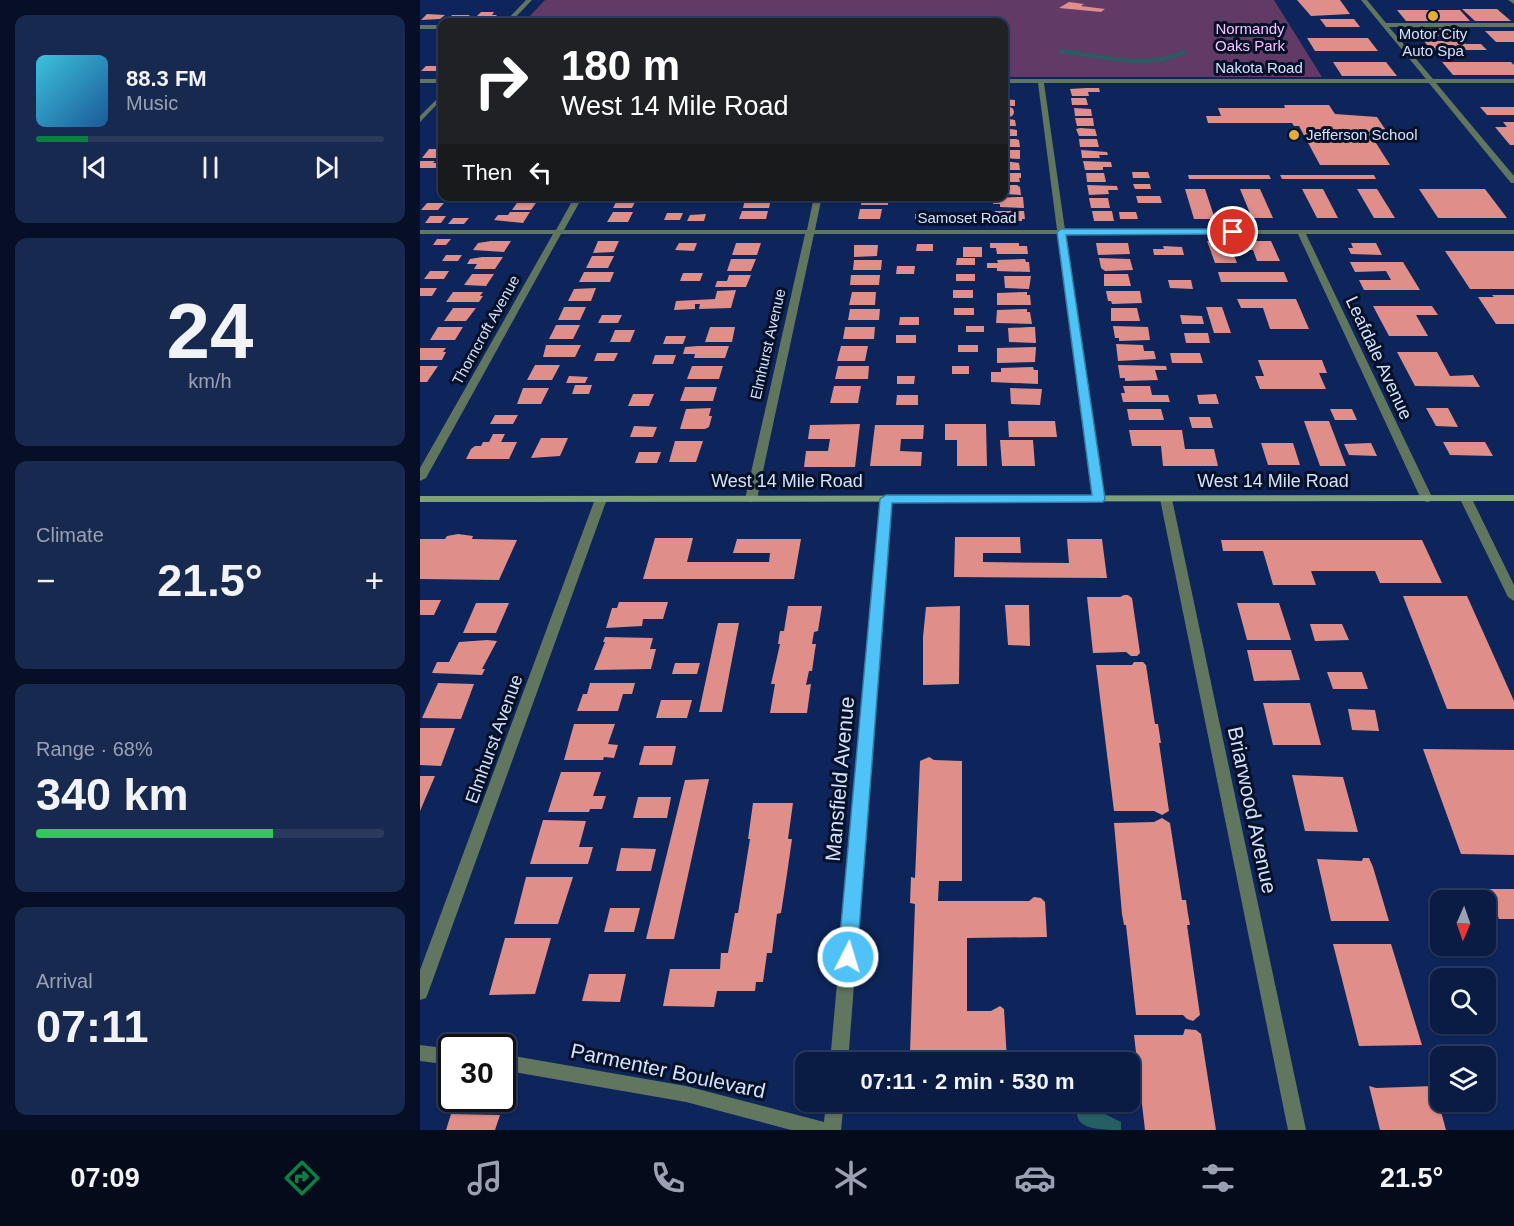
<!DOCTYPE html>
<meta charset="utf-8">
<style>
:root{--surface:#0a1c44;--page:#18294f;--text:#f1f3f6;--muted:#99a1b2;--line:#2a3a5d;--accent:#0b8043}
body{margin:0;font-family:Arial,sans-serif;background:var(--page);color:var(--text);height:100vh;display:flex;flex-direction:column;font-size:22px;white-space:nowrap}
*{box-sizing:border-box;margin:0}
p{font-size:20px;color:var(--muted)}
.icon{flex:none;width:33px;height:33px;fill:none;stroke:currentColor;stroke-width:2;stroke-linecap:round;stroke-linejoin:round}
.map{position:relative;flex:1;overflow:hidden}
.panel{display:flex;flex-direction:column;gap:15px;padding:15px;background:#060f25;width:420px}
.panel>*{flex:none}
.guide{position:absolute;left:18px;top:18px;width:570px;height:183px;border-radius:12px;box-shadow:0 2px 4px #0004,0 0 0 2px var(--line);background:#202124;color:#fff;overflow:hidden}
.needle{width:39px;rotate:182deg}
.tools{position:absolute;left:1010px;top:890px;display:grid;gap:12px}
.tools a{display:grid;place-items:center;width:66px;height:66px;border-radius:12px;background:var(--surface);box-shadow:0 2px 4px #0004,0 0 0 2px var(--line);font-size:30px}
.speed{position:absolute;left:18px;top:1034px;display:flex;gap:12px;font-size:30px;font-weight:700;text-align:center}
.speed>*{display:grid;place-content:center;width:78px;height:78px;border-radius:50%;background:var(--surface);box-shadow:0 2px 4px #0004,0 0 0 2px var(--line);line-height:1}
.speed .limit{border:3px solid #111;border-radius:9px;background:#fff;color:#111}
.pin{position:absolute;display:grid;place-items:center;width:51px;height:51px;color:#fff;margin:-26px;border:3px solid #fff;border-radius:50%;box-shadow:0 2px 6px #0007}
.me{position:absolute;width:66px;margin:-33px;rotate:5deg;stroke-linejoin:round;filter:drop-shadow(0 0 4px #0008)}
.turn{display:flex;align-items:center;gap:21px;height:126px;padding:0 24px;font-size:27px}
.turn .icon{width:78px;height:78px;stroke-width:2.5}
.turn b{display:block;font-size:42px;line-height:51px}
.then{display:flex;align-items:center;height:57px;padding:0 24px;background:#0003;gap:12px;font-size:22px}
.big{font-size:45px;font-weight:600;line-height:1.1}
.panel .widget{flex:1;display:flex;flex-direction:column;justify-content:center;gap:9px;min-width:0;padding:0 21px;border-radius:12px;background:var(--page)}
.panel .dial{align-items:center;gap:0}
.dial b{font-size:78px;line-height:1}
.song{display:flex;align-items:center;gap:18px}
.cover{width:72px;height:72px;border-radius:9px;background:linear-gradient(135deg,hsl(190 70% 55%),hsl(210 70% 35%))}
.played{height:6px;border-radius:3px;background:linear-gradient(90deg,var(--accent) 15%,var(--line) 15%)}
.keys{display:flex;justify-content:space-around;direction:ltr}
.heat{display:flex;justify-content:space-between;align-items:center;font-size:33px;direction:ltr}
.charge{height:9px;border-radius:4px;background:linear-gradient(90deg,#34c759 68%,var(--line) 0)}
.trip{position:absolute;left:375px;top:1052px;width:345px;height:60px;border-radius:12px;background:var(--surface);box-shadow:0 2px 4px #0004,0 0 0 2px var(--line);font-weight:600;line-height:60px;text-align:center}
.tab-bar{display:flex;height:96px;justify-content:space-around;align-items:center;background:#040b1b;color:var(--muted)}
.tab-bar .icon{width:42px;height:42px}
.tab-bar .selected{color:var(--accent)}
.tab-bar b{font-size:27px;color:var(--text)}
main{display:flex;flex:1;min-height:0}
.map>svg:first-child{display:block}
</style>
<main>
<section class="panel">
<div class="widget">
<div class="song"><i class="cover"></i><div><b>88.3 FM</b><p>Music</p></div></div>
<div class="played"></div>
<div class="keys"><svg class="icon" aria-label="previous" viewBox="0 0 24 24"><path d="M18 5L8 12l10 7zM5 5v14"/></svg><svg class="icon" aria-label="pause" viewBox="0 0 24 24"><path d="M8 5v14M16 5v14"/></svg><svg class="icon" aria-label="next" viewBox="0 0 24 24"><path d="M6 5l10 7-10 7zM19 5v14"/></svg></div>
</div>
<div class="widget dial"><b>24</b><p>km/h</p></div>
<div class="widget"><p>Climate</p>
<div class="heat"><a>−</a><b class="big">21.5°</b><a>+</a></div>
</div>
<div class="widget"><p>Range · 68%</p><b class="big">340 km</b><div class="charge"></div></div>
<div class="widget"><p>Arrival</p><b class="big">07:11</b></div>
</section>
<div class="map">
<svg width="1094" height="1130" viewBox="0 0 1094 1130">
<rect width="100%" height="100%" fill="#0d255a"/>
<path fill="#613a66" d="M125,0H854L902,77H584V22H104Z"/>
<path fill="#255e63" d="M662,1101H677L681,1112L701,1122V1130C682,1130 644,1130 662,1101Z"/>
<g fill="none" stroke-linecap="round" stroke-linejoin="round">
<path stroke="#255e63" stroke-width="4" d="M641,51C679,56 728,70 764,52"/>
</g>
<g fill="#df8e8a">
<path d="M877,0H920L930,14L891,16Z"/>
<path d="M649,2L664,4L661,6L685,9L681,12L639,8Z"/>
<path d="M1042,9H1077L1091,21H1055Z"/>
<path d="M977,10H1040L1050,21H986Z"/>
<path d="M61,12H74L72,15H77L72,20H53Z"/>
<path d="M7,14L25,15L20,19L1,20Z"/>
<path d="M32,15H50L45,20H27Z"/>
<path d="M900,19H934L940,27H906Z"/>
<path d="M1031,28L1037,35L999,36L993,29Z"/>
<path d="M1065,31H1094V42H1076Z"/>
<path d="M887,38H948L958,51H895Z"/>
<path d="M1004,41H1043L1046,44H1061L1067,50H1011Z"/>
<path d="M19,62H22V71H1L6,66H16Z"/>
<path d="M913,62H966L977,76H922Z"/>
<path d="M1022,62H1091L1094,65V75H1033Z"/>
<path d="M666,88H679L680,92H668L669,96H652L650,89Z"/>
<path d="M651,98H666L668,105H652Z"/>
<path d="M584,99L595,100V106H584Z"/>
<path d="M864,105H909L915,114L957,117L967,132H949L970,165H900L879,126H874L872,123H788L786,116H801L798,108H865Z"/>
<circle cx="589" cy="112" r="5"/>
<path d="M1060,107H1094V115H1067Z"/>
<path d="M654,108L671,109L672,116H655Z"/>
<path d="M584,118L595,120L596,126H584Z"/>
<path d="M655,118H673L674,126H657Z"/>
<path d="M1083,122H1094V145H1090L1075,127H1087Z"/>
<path d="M584,128L597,130V136H584Z"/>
<path d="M660,128L675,129L677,136H659L656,129Z"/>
<path d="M584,139H596L599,140L600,147H584Z"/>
<path d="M659,139H677L679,147H660Z"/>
<path d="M9,149H22V156L21,158H2Z"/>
<path d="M584,150H600V159L584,158Z"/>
<path d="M661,150L687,152L688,155H679L680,158H662Z"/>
<path d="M0,161H15L13,163H22L17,168H0Z"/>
<path d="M584,161L599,163L600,170H584Z"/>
<path d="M663,161L691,162L692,167H683V170H665Z"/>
<path d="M712,172H728L730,178H713Z"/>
<path d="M584,173H601V178H599L600,182H584Z"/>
<path d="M666,173H684L686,182H667Z"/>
<path d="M768,175H849L851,179H769Z"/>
<path d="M860,175H954L956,179H862Z"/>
<path d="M713,184H730L731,189H715Z"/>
<path d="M584,185H597L600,187L601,195L584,194Z"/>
<path d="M667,185L697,186L698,190H688L689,194L669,195Z"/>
<path d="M765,189H785L795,219H774Z"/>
<path d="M820,189H840L853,218H832Z"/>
<path d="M882,189H903L918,218H897Z"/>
<path d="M937,189H957L975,218H954Z"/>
<path d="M999,189H1065L1087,218H1018Z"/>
<path d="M290,196H296L307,197L305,203H288Z"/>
<path d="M442,196H468V205H441Z"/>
<rect x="537" y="196" width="17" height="6"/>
<path d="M716,196H740L742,203H718Z"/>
<path d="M598,197H603L604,208L580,207V204H573V198Z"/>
<path d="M198,198H217L212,208H193Z"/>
<path d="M669,198H688L690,208H671Z"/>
<path d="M325,199H351L349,208H323Z"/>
<path d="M99,200H118L111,210H92Z"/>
<path d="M7,203H24L18,210H1Z"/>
<path d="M440,209H462L460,219H438Z"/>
<path d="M322,211H348L346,219H319Z"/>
<path d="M575,211H604L605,219H602V221H576Z"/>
<path d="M672,211H692L694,221H674Z"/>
<path d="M90,212H110L103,223L74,220L78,215H88Z"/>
<path d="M193,212H213L208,222H187Z"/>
<path d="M699,212H716L718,219H700Z"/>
<path d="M247,213H263L260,220H244Z"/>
<rect x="536" y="213" width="16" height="7"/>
<path d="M286,214L284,221H267L270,215Z"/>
<rect x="495" y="214" width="17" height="6"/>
<path d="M10,216H26L21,223H5Z"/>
<path d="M33,218H49L44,224H28Z"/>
<path d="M17,239H31L26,245H13Z"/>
<path d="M71,241H91L84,252L53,250L58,243Z"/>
<path d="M178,241H199L194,252L173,253Z"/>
<path d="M787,241H851L860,261H837L833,250H812L817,263H795Z"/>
<path d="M259,243H277L274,251L255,250Z"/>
<path d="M316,243H341L337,255H312Z"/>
<path d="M570,243H599V246H607L608,254H577L576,248H570Z"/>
<path d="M676,243H708L710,254L678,255Z"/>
<path d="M931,243H956L962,255L931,254L928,248H933Z"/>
<path d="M497,244H513V251H496Z"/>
<path d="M434,245H458L457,256L434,257Z"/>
<path d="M743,246L762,247L764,255H734L733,249H744Z"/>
<rect x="543" y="247" width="19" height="10"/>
<path d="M1025,251H1094V289H1050Z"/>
<path d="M26,255H42L38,261H22Z"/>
<path d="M172,256H194L188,268H166Z"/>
<path d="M62,257H83L75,269H54L57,264H47L50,259Z"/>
<path d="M537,258H555V265H536Z"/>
<path d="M679,258L710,259L713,270L685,271L681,268Z"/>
<path d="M311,259H336L331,271H307Z"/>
<path d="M605,259L606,262H609L610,272L577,271V268H567V263H578L577,260Z"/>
<path d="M434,260H462L461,270H433Z"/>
<path d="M930,262H983L1000,290H944L939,280H971L966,271L935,272Z"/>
<path d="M477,266H495L494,274H476Z"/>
<path d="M10,271H29L24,279H4Z"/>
<path d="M164,272H194L190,282H159Z"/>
<path d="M798,272H864L868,282H801Z"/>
<path d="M263,273H283L280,281H260Z"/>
<path d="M52,274H74L66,286L44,285Z"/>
<rect x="536" y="274" width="19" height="7"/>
<path d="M684,274H708L711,286H684Z"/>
<path d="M309,275H331L326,287H295L297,281H307Z"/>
<path d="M431,275H460L459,285H430Z"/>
<path d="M584,276H611L609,289L585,288Z"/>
<path d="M748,280H771L773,289L750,288Z"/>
<path d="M0,288H17L12,296H0Z"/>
<path d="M176,288L171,301H148L154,289Z"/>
<path d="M316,290L311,308L279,309L280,304H275V309L254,310L256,301L295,299L297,291Z"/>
<rect x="533" y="290" width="20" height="8"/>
<path d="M686,291H720L722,303L692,304L691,301H688Z"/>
<path d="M33,292H63L60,296H63L59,302H26Z"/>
<path d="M432,292H456L455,305H429Z"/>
<path d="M607,292V295H610L611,305H577V293Z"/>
<path d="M1072,295H1094V324H1076L1058,297H1074Z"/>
<path d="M817,299H876L889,329H850L843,308H821Z"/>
<path d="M953,306H1012L1018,315H996L1008,336H969Z"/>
<path d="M144,307H166L160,320H138Z"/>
<path d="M786,307H802L811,333H794Z"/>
<path d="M33,308H56L46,321H24Z"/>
<rect x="534" y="308" width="20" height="7"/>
<path d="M691,308H717L720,321H691Z"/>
<path d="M430,309H460L459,320H428Z"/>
<path d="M607,309V312H610L612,324L576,323L577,310Z"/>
<path d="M182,315H202L198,323H178Z"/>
<path d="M760,315L782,316L784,324H762Z"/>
<path d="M480,317H499V325H479Z"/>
<path d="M136,325H160L153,339H129Z"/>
<rect x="546" y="326" width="18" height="6"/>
<path d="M693,326L728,327L730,340L699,341V338H695Z"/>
<path d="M18,327H43L35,340H10Z"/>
<path d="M290,327H315L312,342H285Z"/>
<path d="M425,327H455L454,339H423Z"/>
<path d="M610,327H615L616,343L589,342L588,328Z"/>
<path d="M195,330H215L210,342H190Z"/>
<path d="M764,333H788L790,343H766Z"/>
<rect x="476" y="335" width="20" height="8"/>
<path d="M246,336H266L263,344H243Z"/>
<path d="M696,344L723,345L724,351H734L736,359L698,361Z"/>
<path d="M126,345H161L155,357H123Z"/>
<rect x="538" y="345" width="20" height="7"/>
<path d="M278,346H309L305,358H274L275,354H263L265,347Z"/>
<path d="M421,346H448L445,361H417Z"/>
<path d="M616,347L615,362L577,363V348Z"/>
<path d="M0,348H26L23,352H26L22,360H0Z"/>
<path d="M977,352H1017L1030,376L1053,375L1060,387L995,386Z"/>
<path d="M177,353H198L194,361H174Z"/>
<path d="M750,353H780L783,363H752Z"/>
<path d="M235,355H256L253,364H232Z"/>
<path d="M838,360H902L907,373H899L906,389H840L835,376H844Z"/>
<path d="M115,365H140L132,380H107Z"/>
<path d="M698,365L746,366L747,370H735L738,380L705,381V378H700Z"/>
<path d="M0,366H18L7,382H0Z"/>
<path d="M272,366H303L299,379H267Z"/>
<path d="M418,366H449L448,379H415Z"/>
<rect x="532" y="366" width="17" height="8"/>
<path d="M613,367L614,370H618V384L571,382V372H581V368Z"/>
<path d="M149,376L168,377L165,383H146Z"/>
<path d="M477,376H495L494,384H477Z"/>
<path d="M155,385H172L169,394H152Z"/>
<path d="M414,386H441L438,403H410Z"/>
<path d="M703,386H730L732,395H748L750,402H703L701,393H705Z"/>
<path d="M265,387H297L293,401H260Z"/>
<path d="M103,388H129L121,404H97Z"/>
<path d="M590,388L622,389L620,405L591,404Z"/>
<path d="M213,394H234L229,406H208Z"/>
<path d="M796,394L799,404H779L777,395Z"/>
<path d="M477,395H498V405H476Z"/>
<path d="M291,408L289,416H292L289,427L285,429H260L266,409Z"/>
<path d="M1006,408H1028L1038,427L1016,426Z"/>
<path d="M707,409H741L744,420H709Z"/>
<path d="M910,409H932L937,420H915Z"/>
<path d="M75,415H98L93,424H70Z"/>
<path d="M769,417H790L793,428H772Z"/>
<path d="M588,421H635L637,437H589Z"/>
<path d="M884,421H909L926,466H900Z"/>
<path d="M440,424L435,467H384L386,451H408L410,439H388L390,425Z"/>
<path d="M525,424H566L567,466H537V440H525Z"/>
<path d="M455,425H504L503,439H481L480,451L502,452L501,466H450Z"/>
<path d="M214,426L237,427L233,437H210Z"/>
<path d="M709,430H762L765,449H794L798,466H743L741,446H712Z"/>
<path d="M73,434H85L81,442H97L89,459H46L51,449L55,446H61L63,442H69Z"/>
<path d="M121,438H148L140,456L111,458Z"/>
<path d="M580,440H613L615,466H582Z"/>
<path d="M255,441H283L276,462H249Z"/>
<path d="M1023,442H1065L1073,456L1030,455Z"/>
<path d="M841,443H873L880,465H848Z"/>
<path d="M951,443L957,456L929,455L924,444Z"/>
<path d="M219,452H241L237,463H215Z"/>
<path d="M38,534L53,536L52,539L97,540L79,580L0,579V539H25L27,536Z"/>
<path d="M535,537H600L601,553H563V562L649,563L647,539H682L687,578L534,577Z"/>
<path d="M235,538H273L267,562H349L350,553H313L317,539H381L374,579H223Z"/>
<path d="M801,540H1002L1022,583H960L955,571H891L896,585H853L843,551H803Z"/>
<path d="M704,595H708L712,598L720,653L717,656H711L706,652L673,653L667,597H700Z"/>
<path d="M983,596H1047L1094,701V709H1027Z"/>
<path d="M0,600H21L14,615H0Z"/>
<path d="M199,602H248L243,619H223L222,626L186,628L192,608H197Z"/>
<path d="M56,603H89L76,633H43Z"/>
<path d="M817,603H859L871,640H827Z"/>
<path d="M585,605H609L610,646L588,645Z"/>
<path d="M368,606H402L398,631L394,632L392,644H396L395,650L392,671H389L386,685L391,684L387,713H350L355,684H351L360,644H358L360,631H364Z"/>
<path d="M540,606L539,684L503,685V637L506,607Z"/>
<path d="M298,623H319L302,712H279Z"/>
<path d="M890,624H922L929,640L895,641Z"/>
<path d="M185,637L233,638L230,649H236L231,669L174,670L185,642H183Z"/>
<path d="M67,640L77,641L62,669H65L62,675L12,673L17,662H29L39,642Z"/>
<path d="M827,650H871L880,680L834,681Z"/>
<path d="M714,662H723L726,665L735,724H738L741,743H739L749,811L742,815L734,811H694L676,665H712Z"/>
<path d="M255,663H280L277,674H252Z"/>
<path d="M907,672H942L948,689H913Z"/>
<path d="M18,683L54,684L41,719L2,718Z"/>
<path d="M170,683H215L212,694H203L198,711H157L163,694H167Z"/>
<path d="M241,700H272L267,718H236Z"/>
<path d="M843,703H890L901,745H853Z"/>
<path d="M928,709L955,710L959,731L932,730Z"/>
<path d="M154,724H195L188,744L198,745L194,758L184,757L183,760H144Z"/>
<path d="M0,728H35L21,766L0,765Z"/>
<path d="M224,746H256L252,765H219Z"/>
<path d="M1003,749L1094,750V855L1041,854Z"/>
<path d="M509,757L514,760L542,761V881H519L518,901H609L614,897L621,898L625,902L627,937L547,938V1011H571L580,1006L584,1009L587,1060H533L534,1052H508L501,1057L490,1052L495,904L490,903L491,877L495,878L500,761Z"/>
<path d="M141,772H181L173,796H186L182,809H170L169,812H128Z"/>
<path d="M872,775L923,777L938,832L885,831Z"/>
<path d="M0,776H15L0,811Z"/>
<path d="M289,779L254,939H226L265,780Z"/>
<path d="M218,797H251L247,818H213Z"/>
<path d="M333,803H373L368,839H372L367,874L361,913L357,914L352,953H347L343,982H336L335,991H297L294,1007L243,1006L250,969H300L301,953H308L315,913H318L330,839H328Z"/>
<path d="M742,818L750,823L762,900H766L768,914L770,925H767L780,1015L773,1021L767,1019L763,1015H716L706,925H704L702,914L694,823L734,822Z"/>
<path d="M123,820L166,821L159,847H173L168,864H110Z"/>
<path d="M201,848L236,849L231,871H196Z"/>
<path d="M943,858H949L953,867L969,921H911L897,859L942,861Z"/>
<path d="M106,877H153L138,924H94Z"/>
<path d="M1068,889H1094V919H1079Z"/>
<path d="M190,908H220L214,932H184Z"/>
<path d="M85,938H131L115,994L69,995Z"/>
<path d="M913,944H971L1002,1045L939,1046Z"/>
<path d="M169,974H206L200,1002L162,1001Z"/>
<path d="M765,1029L776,1030L781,1034L796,1130H725L714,1035H763Z"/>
<path d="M949,1086L956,1088L1014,1086L1026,1130H960Z"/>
<path d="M31,1114L80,1115L75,1130H26Z"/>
</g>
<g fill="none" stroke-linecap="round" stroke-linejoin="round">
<g fill="#60765e" fill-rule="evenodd">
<path d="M106,0H112L91,22H85Z"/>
<path d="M941,0H947L966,23H1094V27H969L1013,79H1094V83H1016L1094,176V183H1091L1009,83H624L645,230H1094V234H886L1013,499L1011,501L1007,502L1001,499L878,234H646L684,499L682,501L678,502L672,499L638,234H394L337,499L331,502L325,499L385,234H141L6,478L0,481V468L133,234H0V230H136L155,196H163L144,230H387L394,196H402L395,230H637L618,83H584V79H1006Z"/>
<path d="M1088,0H1094V4Z"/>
<rect x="0" y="25" width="22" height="4"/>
<rect x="0" y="79" width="22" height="4"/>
<path d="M22,94V99L0,122V116Z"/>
<path d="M181,496L187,499L8,993L6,998L0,1000V970L175,499Z"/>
<path d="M466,496L472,499L428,1062H410L460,499Z"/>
<path d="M746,496L752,499L886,1130H868L740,499Z"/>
<path d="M1046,496L1052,499L1094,585V601L1088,597L1040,499Z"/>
<path d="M0,1045L32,1049V1065L0,1061Z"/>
<path d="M82,1054L266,1086L404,1122L406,1101H424L421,1130H371L266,1102L82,1070Z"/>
</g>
<path fill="#7ea17b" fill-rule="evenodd" d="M1094,495V501L0,502V496Z"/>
</g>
<path fill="#4fc3f7" stroke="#337fa1" stroke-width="1.5" d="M813,229L817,230V234L646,235L685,499L683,502L472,503L437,957L434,962L428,964L421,962L418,957L460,499L466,495H672L637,232L641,229Z"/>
<g fill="#e4ae35" stroke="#061128" stroke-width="2">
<circle cx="1013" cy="16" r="6"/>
<circle cx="874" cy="135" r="6"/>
</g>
<g text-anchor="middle" stroke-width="6" stroke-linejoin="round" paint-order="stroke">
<g font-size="15" fill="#f8c0ff" stroke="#061128">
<text x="830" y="34">Normandy<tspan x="830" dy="17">Oaks Park</tspan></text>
</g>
<g font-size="15" fill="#d3e2fc" stroke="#061128">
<text x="1013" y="39">Motor City<tspan x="1013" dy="17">Auto Spa</tspan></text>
<text x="886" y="140" text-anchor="start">Jefferson School</text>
</g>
<g font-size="15" fill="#d3e2fc" stroke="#061128">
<text x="839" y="73">Nakota Road</text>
<text x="547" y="223">Samoset Road</text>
<text transform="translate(66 330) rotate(-61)" y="5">Thorncroft Avenue</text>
<text transform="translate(348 344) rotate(-77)" y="5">Elmhurst Avenue</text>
</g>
<g font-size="18" fill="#d3e2fc" stroke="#061128">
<text transform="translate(959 358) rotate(65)" y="6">Leafdale Avenue</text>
<text x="367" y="487">West 14 Mile Road</text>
<text x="853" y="487">West 14 Mile Road</text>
<text transform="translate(74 739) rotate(-70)" y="6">Elmhurst Avenue</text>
</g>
<g font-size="21" fill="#d3e2fc" stroke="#061128">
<text transform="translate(420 779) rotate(-85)" y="7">Mansfield Avenue</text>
<text transform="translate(832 810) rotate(78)" y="7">Briarwood Avenue</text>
<text transform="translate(248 1071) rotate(12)" y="7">Parmenter Boulevard</text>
</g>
</g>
</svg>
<div class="tools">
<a><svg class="needle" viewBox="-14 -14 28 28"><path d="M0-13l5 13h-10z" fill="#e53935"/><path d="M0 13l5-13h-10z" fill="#99a1b2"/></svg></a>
<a><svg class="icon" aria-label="search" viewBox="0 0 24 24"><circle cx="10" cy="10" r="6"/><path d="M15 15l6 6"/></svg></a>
<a><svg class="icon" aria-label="layers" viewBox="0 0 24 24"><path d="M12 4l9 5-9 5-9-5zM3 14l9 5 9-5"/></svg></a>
</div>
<div class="speed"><div class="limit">30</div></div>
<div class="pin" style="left:813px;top:232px;background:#d93025"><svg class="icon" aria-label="arrive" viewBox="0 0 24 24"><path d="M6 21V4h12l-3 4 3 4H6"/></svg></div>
<svg class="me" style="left:428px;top:957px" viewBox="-20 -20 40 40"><circle r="17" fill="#4fc3f7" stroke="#fff" stroke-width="3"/><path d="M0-11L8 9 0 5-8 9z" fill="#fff"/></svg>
<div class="trip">07:11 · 2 min · 530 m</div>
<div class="guide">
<div class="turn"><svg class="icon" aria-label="right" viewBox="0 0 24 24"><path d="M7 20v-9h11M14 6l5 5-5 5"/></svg><div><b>180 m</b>West 14 Mile Road</div></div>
<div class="then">Then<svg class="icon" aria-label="left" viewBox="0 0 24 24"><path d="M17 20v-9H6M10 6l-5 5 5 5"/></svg></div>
</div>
</div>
</main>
<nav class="tab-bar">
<b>07:09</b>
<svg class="icon selected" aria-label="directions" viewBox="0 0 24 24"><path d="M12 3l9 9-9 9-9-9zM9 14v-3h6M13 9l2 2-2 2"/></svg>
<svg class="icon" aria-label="music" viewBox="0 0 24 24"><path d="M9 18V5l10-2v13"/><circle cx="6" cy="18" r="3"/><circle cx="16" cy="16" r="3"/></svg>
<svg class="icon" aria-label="phone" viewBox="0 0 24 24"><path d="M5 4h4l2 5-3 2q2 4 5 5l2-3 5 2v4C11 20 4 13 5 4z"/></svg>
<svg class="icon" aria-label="climate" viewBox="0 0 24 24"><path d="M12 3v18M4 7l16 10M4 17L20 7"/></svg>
<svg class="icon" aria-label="car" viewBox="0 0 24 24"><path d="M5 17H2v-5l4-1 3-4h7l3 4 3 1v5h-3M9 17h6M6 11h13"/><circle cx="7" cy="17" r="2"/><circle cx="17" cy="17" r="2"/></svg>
<svg class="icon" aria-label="filters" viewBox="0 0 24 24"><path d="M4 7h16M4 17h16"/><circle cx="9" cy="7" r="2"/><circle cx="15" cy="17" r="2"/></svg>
<b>21.5°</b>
</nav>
